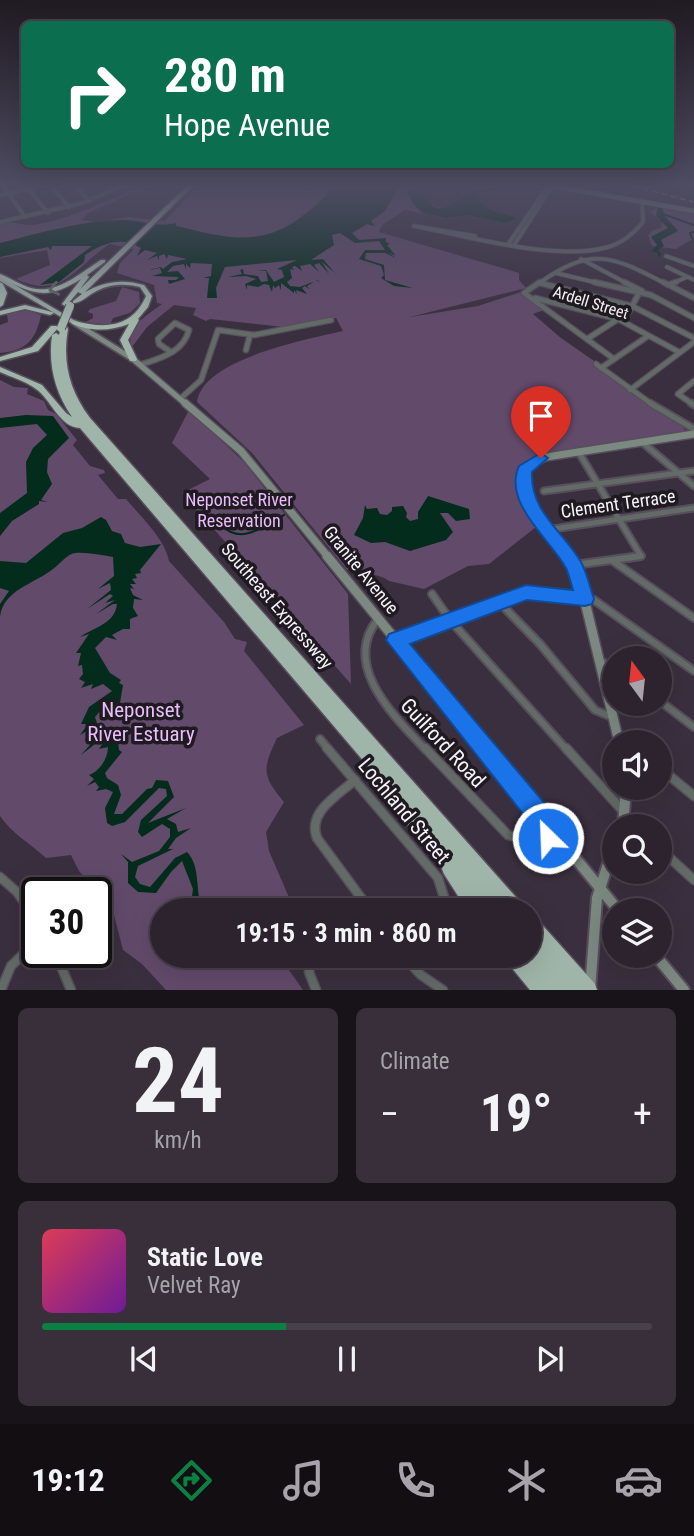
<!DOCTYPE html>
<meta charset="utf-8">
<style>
:root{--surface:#2c232e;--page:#382f3a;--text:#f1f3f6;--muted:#a6a4aa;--line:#48404a;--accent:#0b8043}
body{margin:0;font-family:"Roboto Condensed",sans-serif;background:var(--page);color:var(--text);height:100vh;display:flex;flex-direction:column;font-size:26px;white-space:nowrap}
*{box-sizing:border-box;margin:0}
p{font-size:23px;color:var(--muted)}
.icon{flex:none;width:38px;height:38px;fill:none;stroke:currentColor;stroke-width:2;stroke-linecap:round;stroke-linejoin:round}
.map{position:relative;height:990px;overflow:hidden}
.sheet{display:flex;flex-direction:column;gap:18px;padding:18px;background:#181319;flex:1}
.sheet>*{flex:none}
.hud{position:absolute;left:21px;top:21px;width:653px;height:147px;border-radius:10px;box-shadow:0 7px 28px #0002,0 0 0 2px var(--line);background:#0b6e4f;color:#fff;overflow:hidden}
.needle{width:46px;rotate:345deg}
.fabs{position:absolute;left:602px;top:646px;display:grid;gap:14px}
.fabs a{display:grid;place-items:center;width:70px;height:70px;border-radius:50%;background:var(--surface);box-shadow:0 7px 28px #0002,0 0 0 2px var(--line);font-size:35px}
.speed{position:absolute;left:21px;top:877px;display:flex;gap:14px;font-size:35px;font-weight:700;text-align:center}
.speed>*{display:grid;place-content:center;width:91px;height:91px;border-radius:50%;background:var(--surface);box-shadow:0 7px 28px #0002,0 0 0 2px var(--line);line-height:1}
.speed .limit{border:4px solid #111;border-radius:10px;background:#fff;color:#111}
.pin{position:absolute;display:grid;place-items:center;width:60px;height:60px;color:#fff;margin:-72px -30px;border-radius:50% 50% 50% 0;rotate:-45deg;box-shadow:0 0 7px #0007}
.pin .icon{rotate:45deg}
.me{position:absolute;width:77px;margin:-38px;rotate:336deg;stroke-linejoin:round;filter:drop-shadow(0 0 5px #0008)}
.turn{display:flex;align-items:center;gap:24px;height:147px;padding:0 28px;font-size:32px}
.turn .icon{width:91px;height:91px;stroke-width:2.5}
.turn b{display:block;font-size:49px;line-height:60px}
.big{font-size:52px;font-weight:700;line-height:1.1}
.sheet .tile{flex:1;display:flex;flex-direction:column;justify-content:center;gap:10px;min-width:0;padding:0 24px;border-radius:10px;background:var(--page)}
.sheet .dial{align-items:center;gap:0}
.dial b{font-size:91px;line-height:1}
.song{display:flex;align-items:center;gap:21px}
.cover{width:84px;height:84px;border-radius:10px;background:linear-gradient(135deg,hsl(350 70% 55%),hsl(280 70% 35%))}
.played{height:7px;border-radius:4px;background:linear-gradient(90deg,var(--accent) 40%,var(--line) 40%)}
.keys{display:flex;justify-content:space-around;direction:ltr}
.heat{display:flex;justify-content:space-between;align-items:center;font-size:38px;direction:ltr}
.sheet .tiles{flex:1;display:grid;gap:18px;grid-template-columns:1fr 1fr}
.tile:last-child{grid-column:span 2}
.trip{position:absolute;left:150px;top:898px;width:392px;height:70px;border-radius:35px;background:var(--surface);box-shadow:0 7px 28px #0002,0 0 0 2px var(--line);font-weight:700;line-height:70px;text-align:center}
.tab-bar{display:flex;height:112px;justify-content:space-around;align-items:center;background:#120e12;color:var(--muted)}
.tab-bar .icon{width:49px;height:49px}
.tab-bar .on{color:var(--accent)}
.tab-bar b{font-size:32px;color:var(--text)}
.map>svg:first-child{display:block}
</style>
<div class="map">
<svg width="694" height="990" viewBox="0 0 694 990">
<rect width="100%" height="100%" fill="#3a2f3e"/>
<g fill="#624a6b">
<path d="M142,186H149L88,213L82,220L95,222L129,217L165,221L197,186H422L424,187L420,189C424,194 427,204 434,206C458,217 470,173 500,191L483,192L475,197L492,211L515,217V219L505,223L468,215L447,218L405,210L382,225L379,232L519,273V280L526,288L410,317L478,306L521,292L544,310L533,314L561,338L597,363L594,365L682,425L686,432L548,452C503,463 514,497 536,527L489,564L468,566L424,589L389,581C378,572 363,577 352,568L347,570L252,453L197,402C202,359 308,339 343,331L336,318L283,327L210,319L206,321L193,315L196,308L174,305L147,327L132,347C124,329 148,314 162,304L157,303L154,285L117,273L120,263L134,249L110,244C75,266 63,301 16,279L50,265L47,250L0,258V223C16,220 22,226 32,225C67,221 110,199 142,186Z"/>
<path d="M658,207L694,212V238L676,249L652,246L648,235L653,230L661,228L662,222L650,212Z"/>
<path d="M122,287L139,292L140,303L130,313L113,318L110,325L86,322L93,318V314L88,312L90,309L116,301Z"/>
<path d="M27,310L41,315C36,340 26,351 0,353V325L8,322L7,314Z"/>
<path d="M0,380L14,387L28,388L27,394L44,401L48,410L56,414L77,440L73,445L90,466L104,470L105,473L98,475L118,499H126C141,517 165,539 169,561L224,622L235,639L247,642L244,651L304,725L277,738C262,770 262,775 284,802L266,832L269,851L291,902L286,910H163V956H279L303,990H166L142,964L123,950L113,911L79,871L71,855L46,858C30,843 12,834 0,816Z"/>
<path d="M189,410L244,462L348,594L351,684L182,493L210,479L172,443Z"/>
</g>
<g fill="#042c1c">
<path d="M304,186H399L385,211L371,221L375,226L367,224L352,233L359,240L386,238V242L390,244L387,245L396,256L388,252L396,258L385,253H366L365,259L384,265L385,280L413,288L394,286L381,278L384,275L381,266L359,259L365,250H385L379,241L355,243L340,233L332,235L334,245L311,260L323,259L335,273L322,262L329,274L319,263L314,265L319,272L310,264L300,266L302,271L295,266L292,267L294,270L290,269L292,278L287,282L290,286L300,287L318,280L320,283L317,280L307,286L309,289L305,286L302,288L307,294L296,290L297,294L294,290V293L281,283V290L279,285L275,288L273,285L272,292L269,285L264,284L258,287L247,285V290L245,284L256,279L246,276L228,277L242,274L240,270L243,269L244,274L258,276L261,282L268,281L266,271L258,270H266L274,282L284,277L282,270L277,269L297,260L225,267L216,288L217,298H207L209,278H203L211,276L212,264L191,263L190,268L186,264V269L184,264L173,266L167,272L178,271L185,279L169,284L168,280H176L179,277L152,276L162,273L160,268L148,270L161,267L163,269L172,262L187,259L168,255L167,259L164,254L159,256V260L157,256L147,260L157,253L145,250L137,256L141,248C121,236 103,243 85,255L84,262L59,282L40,285L92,246H52L51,250L48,247L0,257V243C40,233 80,221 121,220C141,219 152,228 176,223V226C192,229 207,234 223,236C275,244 300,219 326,196L330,188L306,190Z"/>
<path d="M404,186H423L420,189C423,193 425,199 429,203C449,224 471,174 500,191L483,192L475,197L492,211L515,217V219L505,223L468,215L447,218L423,213L414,205Z"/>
<path d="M662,206L664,215L678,231L661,240L664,246L658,250L661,254L658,258V253L651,251L657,245L651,237L668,228L656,216L658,207Z"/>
<path d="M26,415L53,416L69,438L48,459L47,472L52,484L41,500L48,502L39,501V504L12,521L0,536V513L27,493L26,462L33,448L47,435L37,424L0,428V418Z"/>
<path d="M428,496L469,509L470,519L456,521L448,513H440L453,532L446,540L410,551L385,542L371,543L354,535L363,518L365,505L367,509L377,508L380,514L387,515L392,511V507L403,506L407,513L406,517L410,521L418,519V512Z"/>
<path d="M101,517L106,520L112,531L121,534L125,543L140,547L161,544L140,570L141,573L135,574L137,578L132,579L136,584H130L134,589L130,588L133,595L143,600L134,599L133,608L138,616L130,619V629H123L112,635L117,640L106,637L95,648L110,673L121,680L119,683L123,685L120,703L111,704L109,709L101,710L95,717L98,726L118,741L119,750L122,752L105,773L107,778L118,785L121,795L114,814H122L147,789L152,788L156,780L168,781L174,797L148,823L186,808L167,819L176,824L178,832L191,828L176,838L168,849H173L138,866L135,877L140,884L150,887L175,858L187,852C202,868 194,892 203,910H195L191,904L193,889L182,861L171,872L156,893L138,892L128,883V862L121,854L132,862L159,851L170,837V829L162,824L142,837L138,832L141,820L167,796L166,789L159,788L125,822L112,826L107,823L105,808L113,792L106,789L96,791L99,787L95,782L87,786L94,779L89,775C100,771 108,758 108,747L99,749L103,743L99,741L81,755L96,738L91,736L84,741L90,734L87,731L80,735L88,724H81L89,707L112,691L103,684L91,689L93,684L81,688L85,682L79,679L83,674L82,665L78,666L81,653H76L89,634L80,637C94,627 115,624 117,604H113L96,614L115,600L105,603L113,596L110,594L87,609L111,590L110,583L98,589L114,576L113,557C101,555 87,552 75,553C67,554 60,564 53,569C34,584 3,590 0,617V604L9,591L0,588V561L26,563L63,533L82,528Z"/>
</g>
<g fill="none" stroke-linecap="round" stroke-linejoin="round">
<g stroke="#042c1c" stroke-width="2">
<path d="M663,214L694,225"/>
<path d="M692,238L690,233L694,232"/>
<path d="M197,523L214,522L224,514L221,525C242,546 263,526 284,515"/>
</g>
<defs>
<g id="minor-far4">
<path d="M3,186L25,217"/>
<path d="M51,186L69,207"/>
<path d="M76,186L89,201"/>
<path d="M28,188L48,213"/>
<path d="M0,195L40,186"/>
<path d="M0,222L82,203L123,186"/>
<path d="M475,236L414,226C468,236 556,262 608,247C623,243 634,233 643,222L642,200"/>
<path d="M509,243L548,186"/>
<path d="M514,245L552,186"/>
<path d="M666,256L694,266"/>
<path d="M581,259L628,284"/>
<path d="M667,267L694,280"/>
<path d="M556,273L602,284"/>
<path d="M538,284C591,246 611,255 666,284"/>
<path d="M671,284L687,277"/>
</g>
<g id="minor-far3">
<path d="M540,282L524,293L614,359"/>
<path d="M594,282L651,295L694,318"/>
<path d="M624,282L642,291"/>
<path d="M663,282L694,298"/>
<path d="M540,283L632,306L694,338"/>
<path d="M668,285L676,282"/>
<path d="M535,298L618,319L679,352"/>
<path d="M587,339L629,312L639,293"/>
<path d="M246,350L250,335"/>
<path d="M596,364L653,405"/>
<path d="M140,365C160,358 183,353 189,330L175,323L158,339L159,344L171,352"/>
<path d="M601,368L648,336"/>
<path d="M630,390L694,342"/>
<path d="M180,399L201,380L218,330L254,335L331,320"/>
<path d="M694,405L678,394L694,381"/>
</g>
<g id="minor-far2">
<path d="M650,403L694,429"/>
<path d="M691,403L694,405"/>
<path d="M643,443L694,486"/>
<path d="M578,451L641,556L629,558"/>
<path d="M544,491L694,471"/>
<path d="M546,530L694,508"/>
</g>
<g id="minor-far1">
<path d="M613,561L694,618"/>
<path d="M574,565L641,556"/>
<path d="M432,594L450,620L567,750"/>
<path d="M499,602L540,644L595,710L614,718"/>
<path d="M378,619C340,666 396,718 426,750"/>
<path d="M396,640L523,593L594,600L694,671"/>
<path d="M599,661L614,667"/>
<path d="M660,701L694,727"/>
<path d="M320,739L329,750"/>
</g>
<g id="minor">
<path d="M327,748L438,878L444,897L437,910"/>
<path d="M425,748L508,835L531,842L554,834"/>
<path d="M566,748L623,811"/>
<path d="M660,768L694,796"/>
<path d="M355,780C337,796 307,812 317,838L370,910"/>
<path d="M625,820L634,826"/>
<path d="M660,849L694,880"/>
<path d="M0,877L17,892L37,920"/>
<path d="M352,910L362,899"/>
<path d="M55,952L71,990"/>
<path d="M312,956L309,972L316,990"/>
<path d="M403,956L421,975L443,990"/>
<path d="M1,990L11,966L37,941"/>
</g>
<path id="secondary-far4" d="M553,186L694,211"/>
<path id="secondary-far3" d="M75,323L133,359L187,405"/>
<g id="secondary-far2">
<path d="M185,403L241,451L329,558"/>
<path d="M568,558C550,524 518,510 527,466L546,457L694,434"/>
</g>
<g id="secondary-far1">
<path d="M327,556L486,750"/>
<path d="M567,556L579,577L619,742"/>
</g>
<g id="secondary">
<path d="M485,748L618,910"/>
<path d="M623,826L626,788"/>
<path d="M656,956L684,990"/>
<path d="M590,990L597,898L614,845"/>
</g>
<path id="trunk" d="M0,276L77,322L78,323L75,325L73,324L0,281Z"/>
<g id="motorway">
<path d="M187,186H193L85,292C105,281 123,279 144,285L152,296L148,307L138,319L139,320L128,340L137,359L136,361H130L120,340L129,324C111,331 89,332 71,323L75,321C105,329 132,328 146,296L140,287C123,283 108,284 93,293C86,297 81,303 73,303V301L82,294L78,292L67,305L65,306L62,304L81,279C46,301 34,294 0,278V274C11,278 20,285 31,288C57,295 80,273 101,260H105V262L87,275L89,277L80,289Z"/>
<path d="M0,282L3,284L7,293L3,305L0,307Z"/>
<path d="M25,305L52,312L54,313L50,315L25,309L0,315V311Z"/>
<path d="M51,326H57L58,328L38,351L0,361V357L32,347Z"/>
<path d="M61,327H67L68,329C62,363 70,391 90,418L523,905L526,910H467L444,874L442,869L443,866L377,788L375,783L378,778L80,428C59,427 51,399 36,389C26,381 11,377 0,372V367L42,385L66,413L72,417C55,392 48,366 52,335L56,333L59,335Z"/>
<path d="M530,916L536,918L595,984L597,990H530L507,962L505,956H530Z"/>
</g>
</defs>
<use href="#minor-far4" stroke="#584e5c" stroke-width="5"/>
<use href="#minor-far3" stroke="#584e5c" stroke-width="7"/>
<use href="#minor-far2" stroke="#584e5c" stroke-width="9"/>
<use href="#minor-far1" stroke="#584e5c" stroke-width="10"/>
<use href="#minor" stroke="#584e5c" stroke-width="11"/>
<use href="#secondary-far4" stroke="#584e5c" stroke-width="6"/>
<use href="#secondary-far3" stroke="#584e5c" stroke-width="8"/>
<use href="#secondary-far2" stroke="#584e5c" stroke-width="10"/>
<use href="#secondary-far1" stroke="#584e5c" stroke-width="12"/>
<use href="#secondary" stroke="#584e5c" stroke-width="14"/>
<use href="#trunk" stroke="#584e5c" stroke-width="3"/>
<use href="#motorway" stroke="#584e5c" stroke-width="3"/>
<use href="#minor-far4" stroke="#626b66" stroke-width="3.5"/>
<use href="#minor-far3" stroke="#626b66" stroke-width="4.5"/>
<use href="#minor-far2" stroke="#626b66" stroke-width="5"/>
<use href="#minor-far1" stroke="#626b66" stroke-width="6"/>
<use href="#minor" stroke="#626b66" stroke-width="8"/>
<use href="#secondary-far4" stroke="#7b8981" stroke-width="4.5"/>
<use href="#secondary-far3" stroke="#7b8981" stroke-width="5"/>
<use href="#secondary-far2" stroke="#7b8981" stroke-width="7"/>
<use href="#secondary-far1" stroke="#7b8981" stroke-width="9"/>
<use href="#secondary" stroke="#7b8981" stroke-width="10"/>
<use href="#trunk" fill="#97aaa0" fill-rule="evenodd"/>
<use href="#motorway" fill="#a0b5a9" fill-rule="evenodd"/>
<path stroke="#908793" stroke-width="2" stroke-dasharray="6 3.5" stroke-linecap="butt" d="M634,186L694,202"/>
<defs>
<path id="motorway-bridge" d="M61,328L70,306"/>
</defs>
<use href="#motorway-bridge" stroke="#584e5c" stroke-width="10" stroke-linecap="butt"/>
<use href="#motorway-bridge" stroke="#a0b5a9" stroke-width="8"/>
</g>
<defs><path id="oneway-chevron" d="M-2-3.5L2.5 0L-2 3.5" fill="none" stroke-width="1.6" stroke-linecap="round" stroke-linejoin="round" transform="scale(1.75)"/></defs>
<use stroke="#5f6864" href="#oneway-chevron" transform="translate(54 289) rotate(168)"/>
<linearGradient id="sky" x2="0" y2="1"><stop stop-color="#201a22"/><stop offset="0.57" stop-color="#4f4d63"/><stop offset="1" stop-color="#4f4d63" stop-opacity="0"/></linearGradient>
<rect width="694" height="325" fill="url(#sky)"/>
<path fill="#1a73e8" stroke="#114b97" stroke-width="2" d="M541,453L548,458L532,472C530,512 563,531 581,562C587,573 590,587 594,599L592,604L585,606L527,600L410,644L563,825L566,834L563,842L548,850L540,847L536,838L538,833L386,640L389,634L526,585L573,590C571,583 569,575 566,568C551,540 502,503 519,466Z"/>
<g text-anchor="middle" stroke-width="7" stroke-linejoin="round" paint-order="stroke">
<g font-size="16" fill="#f8f2fb" stroke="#1e1a20">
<text transform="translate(591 302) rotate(17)" y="6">Ardell Street</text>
</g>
<g font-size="18" fill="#e9bdfb" stroke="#1e1a20">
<text x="239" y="506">Neponset River<tspan x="239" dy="21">Reservation</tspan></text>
</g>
<g font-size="18" fill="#f8f2fb" stroke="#1e1a20">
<text transform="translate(618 504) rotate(-8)" y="6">Clement Terrace</text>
<text transform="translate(361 570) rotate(51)" y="6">Granite Avenue</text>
<text transform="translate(277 606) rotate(49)" y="6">Southeast Expressway</text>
</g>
<g font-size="21" fill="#e9bdfb" stroke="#1e1a20">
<text x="141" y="717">Neponset<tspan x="141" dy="24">River Estuary</tspan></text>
</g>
<g font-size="21" fill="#f8f2fb" stroke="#1e1a20">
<text transform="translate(443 743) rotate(47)" y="7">Guilford Road</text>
<text transform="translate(404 811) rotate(50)" y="7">Lochland Street</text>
</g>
</g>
</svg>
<div class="fabs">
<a><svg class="needle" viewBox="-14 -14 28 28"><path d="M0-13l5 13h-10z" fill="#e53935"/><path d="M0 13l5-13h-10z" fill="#a6a4aa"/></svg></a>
<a><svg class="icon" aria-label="sound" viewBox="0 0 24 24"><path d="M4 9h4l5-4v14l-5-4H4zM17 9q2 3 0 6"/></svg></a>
<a><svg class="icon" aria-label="search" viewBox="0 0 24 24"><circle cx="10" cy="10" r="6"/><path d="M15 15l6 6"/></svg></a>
<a><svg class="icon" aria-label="layers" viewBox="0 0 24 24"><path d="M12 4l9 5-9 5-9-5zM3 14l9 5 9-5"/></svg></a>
</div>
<div class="speed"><div class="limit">30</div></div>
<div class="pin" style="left:541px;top:458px;background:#d93025"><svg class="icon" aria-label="arrive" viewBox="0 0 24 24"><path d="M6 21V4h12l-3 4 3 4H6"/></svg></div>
<svg class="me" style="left:548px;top:838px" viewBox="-20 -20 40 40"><circle r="17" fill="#1a73e8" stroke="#fff" stroke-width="3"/><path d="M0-11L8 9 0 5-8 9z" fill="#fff"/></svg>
<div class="trip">19:15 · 3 min · 860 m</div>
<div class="hud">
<div class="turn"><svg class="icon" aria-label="right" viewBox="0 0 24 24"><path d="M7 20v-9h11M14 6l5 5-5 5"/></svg><div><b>280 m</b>Hope Avenue</div></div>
</div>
</div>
<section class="sheet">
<div class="tiles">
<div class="tile dial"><b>24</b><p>km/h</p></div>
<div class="tile"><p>Climate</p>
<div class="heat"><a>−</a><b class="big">19°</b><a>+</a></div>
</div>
<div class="tile">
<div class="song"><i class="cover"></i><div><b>Static Love</b><p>Velvet Ray</p></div></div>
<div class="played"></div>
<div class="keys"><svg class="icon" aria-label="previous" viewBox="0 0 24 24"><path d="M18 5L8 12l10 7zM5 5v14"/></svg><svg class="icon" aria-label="pause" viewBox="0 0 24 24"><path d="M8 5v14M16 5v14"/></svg><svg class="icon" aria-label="next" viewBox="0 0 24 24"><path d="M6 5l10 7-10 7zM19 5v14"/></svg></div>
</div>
</div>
</section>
<nav class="tab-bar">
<b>19:12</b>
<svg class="icon on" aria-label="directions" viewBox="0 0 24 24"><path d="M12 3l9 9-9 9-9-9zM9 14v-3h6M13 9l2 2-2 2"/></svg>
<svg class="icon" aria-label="music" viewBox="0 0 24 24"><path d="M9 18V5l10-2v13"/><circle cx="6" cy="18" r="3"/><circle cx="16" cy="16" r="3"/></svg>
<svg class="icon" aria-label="phone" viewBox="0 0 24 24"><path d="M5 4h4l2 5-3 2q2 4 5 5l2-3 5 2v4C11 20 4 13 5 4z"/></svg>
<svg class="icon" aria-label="climate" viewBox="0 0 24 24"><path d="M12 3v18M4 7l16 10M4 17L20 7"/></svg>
<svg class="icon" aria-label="car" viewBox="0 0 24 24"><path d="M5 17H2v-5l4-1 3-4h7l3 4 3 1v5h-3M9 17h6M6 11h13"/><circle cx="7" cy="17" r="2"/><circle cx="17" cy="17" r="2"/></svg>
</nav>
